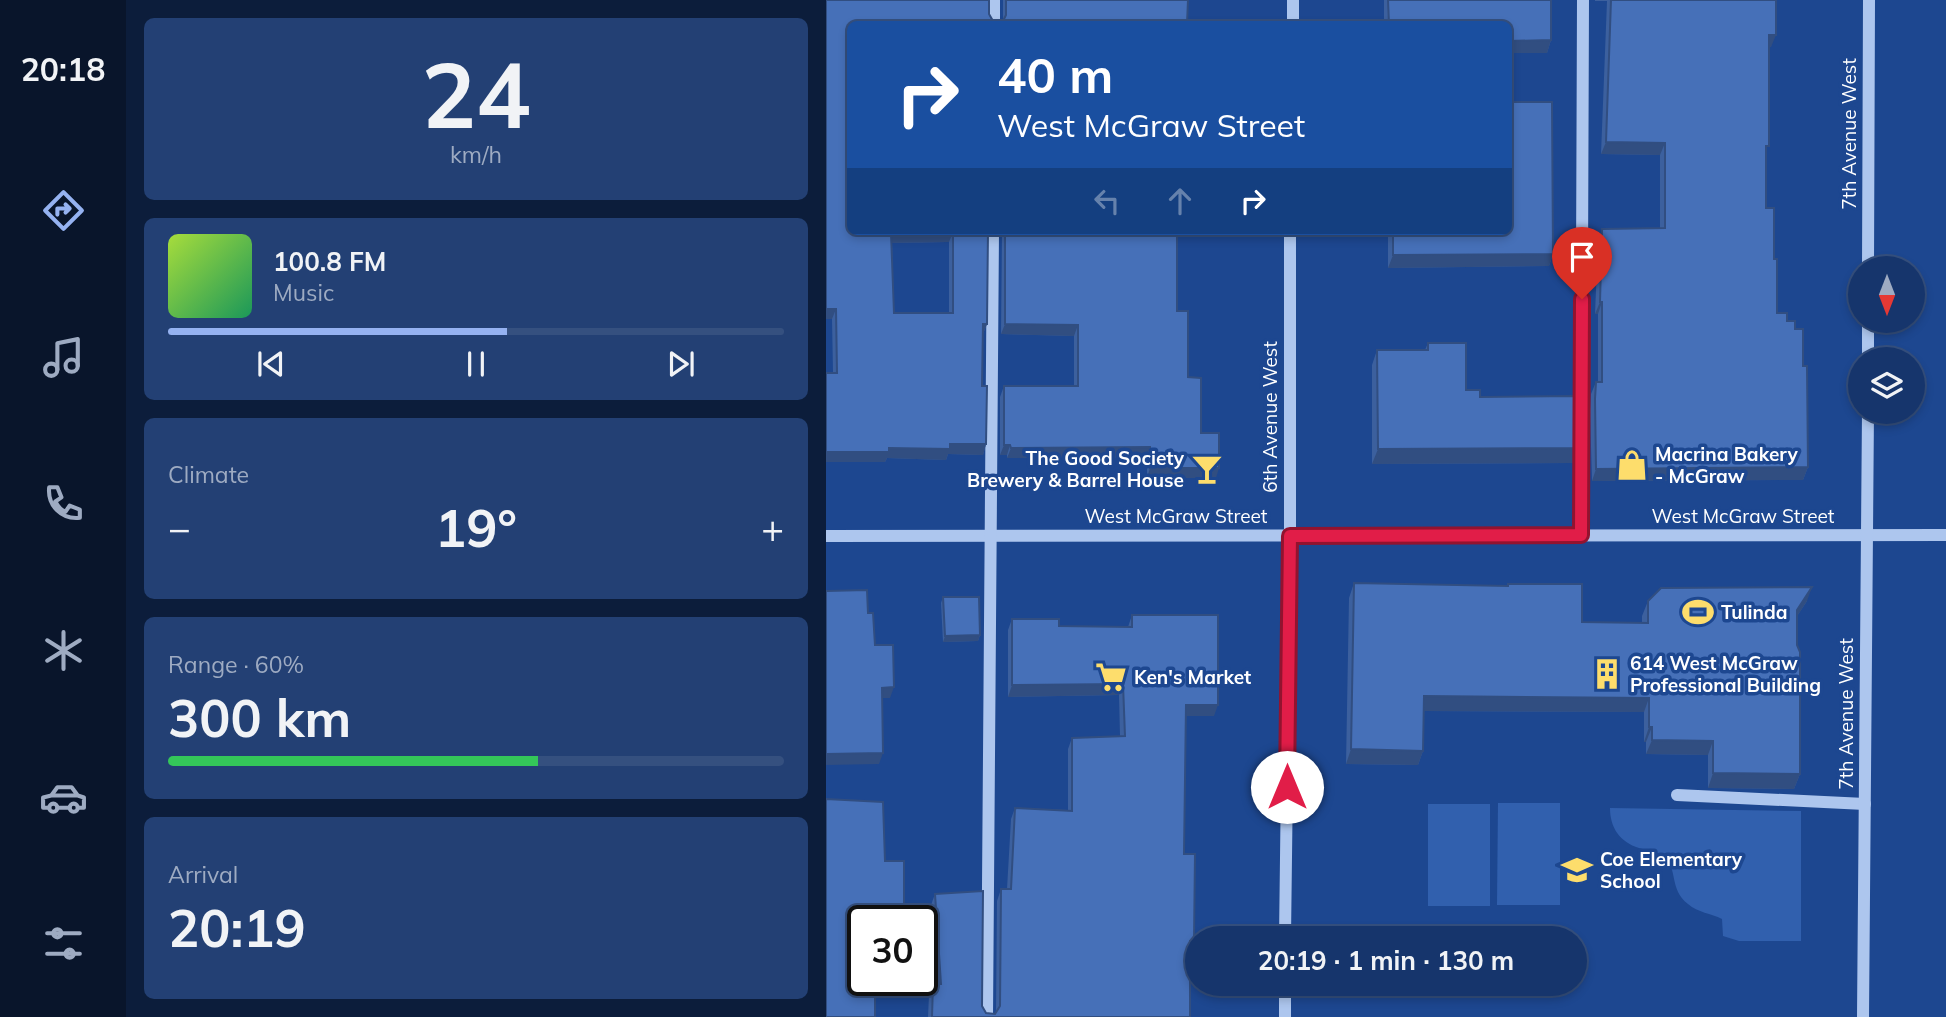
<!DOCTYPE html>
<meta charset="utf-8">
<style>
:root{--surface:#16356c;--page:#234074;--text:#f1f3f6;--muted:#9eabc2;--line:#35507f;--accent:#95b2f1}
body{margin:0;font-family:Mulish,sans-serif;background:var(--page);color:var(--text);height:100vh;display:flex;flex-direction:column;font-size:26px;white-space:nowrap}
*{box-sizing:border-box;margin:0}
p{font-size:23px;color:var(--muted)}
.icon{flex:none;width:38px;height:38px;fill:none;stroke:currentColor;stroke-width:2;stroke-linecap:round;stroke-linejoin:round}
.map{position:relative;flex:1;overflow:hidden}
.drawer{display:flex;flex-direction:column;gap:18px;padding:18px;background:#0c1d3b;width:700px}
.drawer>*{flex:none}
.top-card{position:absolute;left:21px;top:21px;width:665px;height:214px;border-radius:10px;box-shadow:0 4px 10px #0003,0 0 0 2px var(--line);background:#1a4fa0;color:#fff;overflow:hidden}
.needle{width:46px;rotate:180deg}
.tools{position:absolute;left:1022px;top:256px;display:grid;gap:14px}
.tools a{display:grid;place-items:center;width:77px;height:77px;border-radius:50%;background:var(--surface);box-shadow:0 4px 10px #0003,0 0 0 2px var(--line);font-size:35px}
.speed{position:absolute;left:21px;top:905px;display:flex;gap:14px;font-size:35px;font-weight:700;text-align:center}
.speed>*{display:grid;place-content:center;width:91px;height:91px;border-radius:50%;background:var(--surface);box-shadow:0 4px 10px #0003,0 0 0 2px var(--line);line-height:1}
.speed .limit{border:4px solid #111;border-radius:10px;background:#fff;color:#111}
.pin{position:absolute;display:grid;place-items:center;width:60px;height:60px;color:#fff;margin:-72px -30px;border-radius:50% 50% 50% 0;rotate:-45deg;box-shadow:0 0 7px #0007}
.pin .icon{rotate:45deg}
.me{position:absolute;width:77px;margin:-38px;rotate:0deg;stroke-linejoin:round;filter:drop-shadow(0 0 5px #0008)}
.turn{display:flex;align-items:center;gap:24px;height:147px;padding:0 35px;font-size:32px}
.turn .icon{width:91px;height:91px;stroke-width:2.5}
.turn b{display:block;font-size:49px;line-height:60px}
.lanes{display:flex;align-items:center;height:66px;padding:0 35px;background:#0003;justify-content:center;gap:35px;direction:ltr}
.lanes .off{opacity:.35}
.big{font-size:52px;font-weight:700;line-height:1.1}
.drawer .tile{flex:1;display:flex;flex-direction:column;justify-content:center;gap:10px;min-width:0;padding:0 24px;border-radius:10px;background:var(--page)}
.drawer .dial{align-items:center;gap:0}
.dial b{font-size:91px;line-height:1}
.song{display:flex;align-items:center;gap:21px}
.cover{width:84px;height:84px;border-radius:10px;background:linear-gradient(135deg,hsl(80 70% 55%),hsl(150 70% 35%))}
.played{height:7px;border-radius:4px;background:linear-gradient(90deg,var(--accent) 55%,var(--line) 55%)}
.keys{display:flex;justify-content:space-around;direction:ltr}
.heat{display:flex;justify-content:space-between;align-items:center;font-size:38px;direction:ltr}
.charge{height:10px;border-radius:5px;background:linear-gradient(90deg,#34c759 60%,var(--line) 0)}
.trip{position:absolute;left:359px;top:926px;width:402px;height:70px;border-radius:35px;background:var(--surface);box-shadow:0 4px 10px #0003,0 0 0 2px var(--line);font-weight:700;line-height:70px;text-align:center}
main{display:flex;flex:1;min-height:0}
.tabs{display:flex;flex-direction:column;width:126px;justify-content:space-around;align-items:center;background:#09152b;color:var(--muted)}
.tabs .icon{width:49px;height:49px}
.tabs .on{color:var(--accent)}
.tabs b{font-size:32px;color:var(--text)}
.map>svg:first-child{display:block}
</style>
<main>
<nav class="tabs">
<b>20:18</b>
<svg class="icon on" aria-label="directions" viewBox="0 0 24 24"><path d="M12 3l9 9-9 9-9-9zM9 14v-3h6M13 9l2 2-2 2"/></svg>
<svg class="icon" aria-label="music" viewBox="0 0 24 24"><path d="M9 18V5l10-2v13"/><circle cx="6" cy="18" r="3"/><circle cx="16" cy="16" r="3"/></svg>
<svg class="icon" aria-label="phone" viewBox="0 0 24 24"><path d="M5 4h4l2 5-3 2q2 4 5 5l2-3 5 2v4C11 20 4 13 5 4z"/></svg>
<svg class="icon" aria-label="climate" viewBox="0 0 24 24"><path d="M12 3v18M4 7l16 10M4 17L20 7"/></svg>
<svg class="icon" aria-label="car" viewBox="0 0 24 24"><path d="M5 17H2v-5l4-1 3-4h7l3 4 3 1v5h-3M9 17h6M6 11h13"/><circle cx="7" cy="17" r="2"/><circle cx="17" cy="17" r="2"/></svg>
<svg class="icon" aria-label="filters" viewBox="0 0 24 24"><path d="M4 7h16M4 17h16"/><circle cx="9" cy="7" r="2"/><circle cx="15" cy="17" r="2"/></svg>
</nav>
<section class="drawer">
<div class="tile dial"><b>24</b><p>km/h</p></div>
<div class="tile">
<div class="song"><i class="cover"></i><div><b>100.8 FM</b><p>Music</p></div></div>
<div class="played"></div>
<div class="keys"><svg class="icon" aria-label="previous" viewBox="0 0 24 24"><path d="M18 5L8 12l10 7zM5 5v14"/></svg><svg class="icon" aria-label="pause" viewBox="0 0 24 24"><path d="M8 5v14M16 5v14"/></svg><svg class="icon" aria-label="next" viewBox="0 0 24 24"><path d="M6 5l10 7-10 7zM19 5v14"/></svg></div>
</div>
<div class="tile"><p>Climate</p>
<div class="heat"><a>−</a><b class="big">19°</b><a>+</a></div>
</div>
<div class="tile"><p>Range · 60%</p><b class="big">300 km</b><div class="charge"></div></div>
<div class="tile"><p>Arrival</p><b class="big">20:19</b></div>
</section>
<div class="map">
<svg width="1120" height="1017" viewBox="0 0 1120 1017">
<rect width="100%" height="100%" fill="#1d4790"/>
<g fill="#3160ae">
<path d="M672,803H734V905H671Z"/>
<rect x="602" y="804" width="62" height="102"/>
<path d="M784,808L975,811V941H913L897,936L896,919C885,913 872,913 862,904C843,889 852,870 839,857C831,851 823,851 813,848C794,842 784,828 784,808Z"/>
</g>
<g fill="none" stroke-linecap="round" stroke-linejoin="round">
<g stroke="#adc6ee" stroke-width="12">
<path d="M168,24V0"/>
<path d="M467,24V0"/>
<path d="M1042,268L1043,0"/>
<path d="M1042,359V320"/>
<path d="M755,535L757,0"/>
<path d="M0,536L1120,535"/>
<path d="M851,795L1039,804"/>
<path d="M459,938L464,536V231"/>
<path d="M161,1017L167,231"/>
<path d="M459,1017V984"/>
<path d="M1037,1017L1042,411"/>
</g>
</g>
<g fill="#3c609e" fill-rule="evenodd">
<path d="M0,0L163,14L167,21L172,22L177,21V0H362L361,24H24L162,231L161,324L157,334L156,386L160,444L157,455L122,454L120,460L61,458L59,462L7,373L6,319H0ZM123,242V313H68L66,243Z"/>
<path d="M558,0H725V40L721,53H682V24H558Z"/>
<path d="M769,0H950L945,47H943L940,156V208L948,259L951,313L969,329L977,366L982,467L977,480L766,481L764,411L765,394L770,382H772V314H769L772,241L776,229L834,228V155L775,154L781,1H769Z"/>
<path d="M176,231H351V311L362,377L375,433L390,478H321V457L181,458V455H174V397L178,386H248V336L175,334Z"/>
<path d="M562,231H682L727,254L723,266L562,268Z"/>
<path d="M602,343L640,390L752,448L747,463L546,464V365L551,350H599Z"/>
<path d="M528,583L681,586L682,584L756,622L816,623V616L822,601H981L971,616L974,774L968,789L882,788V755L820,754V742H818V712L598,711L597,751L592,765L520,764L523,598Z"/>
<path d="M117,597L154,635L152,641L117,642L115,603Z"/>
<path d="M306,615L388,716H360L358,854L364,951V1017H102L103,995L107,984H110L105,905L109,894L156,1006L160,1013L169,1014L170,1012L171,901L175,889H181L185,819L189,808L242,810V749L246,738L294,736L293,695L182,697V630L186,619L233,626L302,627Z"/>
</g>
<g fill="#314e81">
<path d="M943,35H950L945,47H939Z"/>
<path d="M725,40L721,53H682V41Z"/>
<path d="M780,142L839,143L834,155L775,154Z"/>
<path d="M127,232L123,242L62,243L65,233Z"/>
<path d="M727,254L723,266L562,268L567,255Z"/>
<path d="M774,302H776L772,314H769Z"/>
<path d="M0,309H10L6,319H0Z"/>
<path d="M157,324H161L157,334H153Z"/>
<path d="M179,324L252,325L248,336L175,334Z"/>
<path d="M124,444H160L157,455L122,454L120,460L61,458L59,462H0V452Z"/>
<path d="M178,445H184L181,455H174Z"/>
<path d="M324,447L321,457L181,458L185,448Z"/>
<path d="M752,448L747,463L546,464L552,449Z"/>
<path d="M982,467L977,480L766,481L770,469Z"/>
<path d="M324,468H393L390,478H321Z"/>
<path d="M986,587L981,601L966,624L971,610Z"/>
<path d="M154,635L152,641L117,642L119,636Z"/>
<path d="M297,684L293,695L182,697L186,685Z"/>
<path d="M68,687L64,698H52L56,688Z"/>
<path d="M598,696L823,698L818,712L593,711Z"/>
<path d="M360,705H392L388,716H356Z"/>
<path d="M823,727H826L820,742H818Z"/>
<path d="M826,740L887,741L882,755L820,754Z"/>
<path d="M525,749L597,751L592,765L520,764Z"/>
<path d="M57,753L53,764L0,765V754Z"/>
<path d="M887,773L974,774L968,789L882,788Z"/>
<path d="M48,913L78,914L75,920H45Z"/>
</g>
<g fill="#4670b8" stroke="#314e81" stroke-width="2" fill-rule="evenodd">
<path d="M0,0H163V14L167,21L172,22L177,21L180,15V0H362L361,24H24V231H162L161,324H157L156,386H161L160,444H124V449L63,448V452H0V373H11L10,309H0ZM127,232V313H68L65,233Z"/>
<path d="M562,0H725V40L682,41V24H563Z"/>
<path d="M785,0H950V35H943V146H940V208H948V259H951V313H961V321H969V329H977V366H981L982,467L770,469L769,399L770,382H776V302H774L776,229L839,228V143L780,142Z"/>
<path d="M682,102H726L727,254L567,255V231H682Z"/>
<path d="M179,231H351V311H362V377L375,378V433H393V468H324V447L185,448L184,445H178V386H252V325L179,324Z"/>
<path d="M602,343H640V390H654V397L752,396V448L552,449L551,350H602Z"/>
<path d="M528,583L682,586V584H756V622L822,623V601L835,588L986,587L971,610V645L974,652V774L887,773V741L826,740V727H823V698L598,696L597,751L525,749Z"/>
<path d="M41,590L42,613H47L49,645H67L68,687L56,688L57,753L0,754V591Z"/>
<path d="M117,597H153L154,635L119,636Z"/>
<path d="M306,615H392V705H360L358,854H369L368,941H364V1017H106L107,984H115L109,894L157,891L156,1006L160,1013L169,1014L174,1006L175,889H185L189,808L246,811V738L299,736L297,684L186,685V619H233V626L306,627Z"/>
<path d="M0,799L57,802L59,861H78V914L48,913V920H37V980H49V1017H0Z"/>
</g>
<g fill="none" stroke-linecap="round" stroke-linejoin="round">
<defs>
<path id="route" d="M461,787L464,536L755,535L756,299"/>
</defs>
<use href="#route" stroke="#92132f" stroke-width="18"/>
<use href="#route" stroke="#e11d48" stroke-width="12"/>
</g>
<defs>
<symbol id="shop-bare" viewBox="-9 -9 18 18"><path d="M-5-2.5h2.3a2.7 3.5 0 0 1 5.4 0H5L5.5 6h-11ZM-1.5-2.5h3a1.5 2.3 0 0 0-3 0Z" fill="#fddd6c" stroke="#1d4790" stroke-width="2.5" paint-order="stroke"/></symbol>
<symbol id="bar-bare" viewBox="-9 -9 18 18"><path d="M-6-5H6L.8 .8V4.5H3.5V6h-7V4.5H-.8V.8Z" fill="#fddd6c" stroke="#1d4790" stroke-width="2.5" paint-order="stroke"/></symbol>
<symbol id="stadium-bare" viewBox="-9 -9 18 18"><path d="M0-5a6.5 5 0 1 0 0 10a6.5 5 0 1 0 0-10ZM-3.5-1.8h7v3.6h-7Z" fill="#fddd6c" stroke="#1d4790" stroke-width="2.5" paint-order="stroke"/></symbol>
<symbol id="building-bare" viewBox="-9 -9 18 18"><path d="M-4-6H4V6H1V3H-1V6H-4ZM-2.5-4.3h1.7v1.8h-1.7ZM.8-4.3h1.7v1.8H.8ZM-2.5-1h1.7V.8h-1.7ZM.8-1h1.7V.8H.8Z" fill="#fddd6c" stroke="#1d4790" stroke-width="2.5" paint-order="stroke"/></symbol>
<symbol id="supermarket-bare" viewBox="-9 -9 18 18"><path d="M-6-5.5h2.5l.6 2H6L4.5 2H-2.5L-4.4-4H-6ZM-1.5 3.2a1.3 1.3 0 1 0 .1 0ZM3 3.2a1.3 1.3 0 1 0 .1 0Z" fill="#fddd6c" stroke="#1d4790" stroke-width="2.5" paint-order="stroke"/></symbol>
<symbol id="school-bare" viewBox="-9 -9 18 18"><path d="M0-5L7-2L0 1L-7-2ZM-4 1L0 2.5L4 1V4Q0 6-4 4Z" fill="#fddd6c" stroke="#1d4790" stroke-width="2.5" paint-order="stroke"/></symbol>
</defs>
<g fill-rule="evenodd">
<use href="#shop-bare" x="784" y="443" width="44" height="44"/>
<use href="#bar-bare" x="359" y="447" width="44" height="44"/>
<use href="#stadium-bare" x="850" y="590" width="44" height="44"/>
<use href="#building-bare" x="759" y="652" width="44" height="44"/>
<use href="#supermarket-bare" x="263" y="655" width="44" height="44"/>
<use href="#school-bare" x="729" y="848" width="44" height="44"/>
</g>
<g text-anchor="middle" stroke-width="7" stroke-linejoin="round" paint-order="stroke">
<g font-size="19" fill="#fff" stroke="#1d4790">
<text transform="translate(1023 134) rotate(-90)" y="7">7th Avenue West</text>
<text transform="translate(444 417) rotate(-90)" y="7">6th Avenue West</text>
<text x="350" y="523">West McGraw Street</text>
<text x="917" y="523">West McGraw Street</text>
<text transform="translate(1020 714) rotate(-90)" y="7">7th Avenue West</text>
</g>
<g font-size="19" font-weight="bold" fill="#fff" stroke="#1d4790" text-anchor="start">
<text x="829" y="461">Macrina Bakery<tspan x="829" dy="22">- McGraw</tspan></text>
<text x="358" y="465" text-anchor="end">The Good Society<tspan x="358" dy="22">Brewery &amp; Barrel House</tspan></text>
<text x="895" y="619">Tulinda</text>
<text x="804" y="670">614 West McGraw<tspan x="804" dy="22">Professional Building</tspan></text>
<text x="308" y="684">Ken's Market</text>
<text x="774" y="866">Coe Elementary<tspan x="774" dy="22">School</tspan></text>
</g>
</g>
</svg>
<div class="tools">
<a><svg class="needle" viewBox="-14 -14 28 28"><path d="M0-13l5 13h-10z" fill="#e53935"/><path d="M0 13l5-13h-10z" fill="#9eabc2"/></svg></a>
<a><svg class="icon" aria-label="layers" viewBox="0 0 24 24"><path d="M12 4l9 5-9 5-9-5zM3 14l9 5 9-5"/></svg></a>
</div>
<div class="speed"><div class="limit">30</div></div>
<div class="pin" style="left:756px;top:299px;background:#d93025"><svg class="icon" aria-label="arrive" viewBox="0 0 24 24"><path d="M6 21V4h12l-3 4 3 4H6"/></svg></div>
<svg class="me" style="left:461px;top:787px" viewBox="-20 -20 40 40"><circle r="19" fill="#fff"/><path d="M0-13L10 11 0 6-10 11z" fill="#e11d48"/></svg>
<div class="trip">20:19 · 1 min · 130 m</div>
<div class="top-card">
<div class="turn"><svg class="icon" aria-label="right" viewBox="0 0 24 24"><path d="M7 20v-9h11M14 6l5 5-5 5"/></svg><div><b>40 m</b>West McGraw Street</div></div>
<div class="lanes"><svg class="icon off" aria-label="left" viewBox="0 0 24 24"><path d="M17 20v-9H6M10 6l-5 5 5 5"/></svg><svg class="icon off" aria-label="ahead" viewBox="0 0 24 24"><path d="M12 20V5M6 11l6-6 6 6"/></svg><svg class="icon" aria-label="right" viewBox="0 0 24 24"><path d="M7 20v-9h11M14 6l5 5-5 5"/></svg></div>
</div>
</div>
</main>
